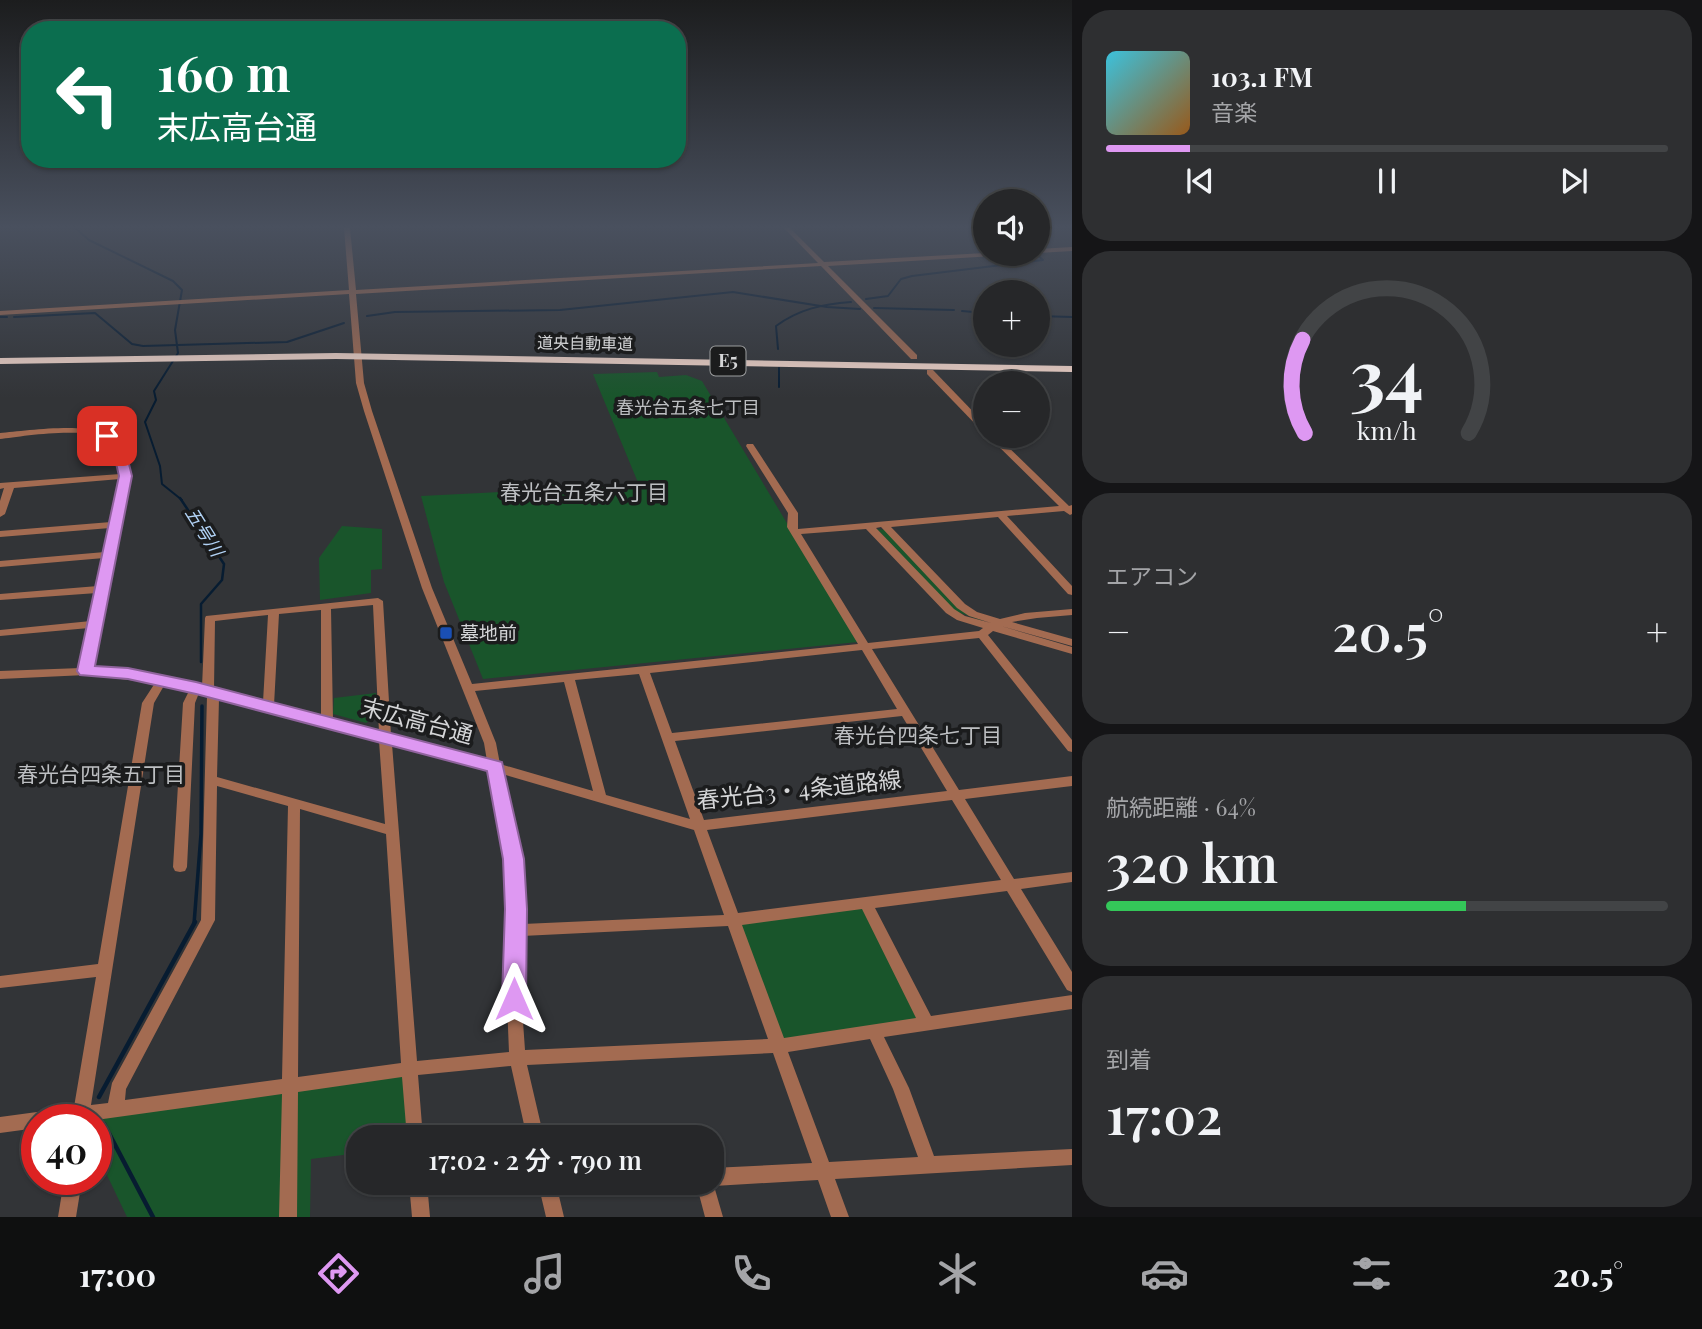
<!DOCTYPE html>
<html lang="ja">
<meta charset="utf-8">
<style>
:root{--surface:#262729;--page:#2e2f31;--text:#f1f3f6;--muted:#a4a5a8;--line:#424446;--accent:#de98f2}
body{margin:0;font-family:"Playfair Display","Noto Sans JP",serif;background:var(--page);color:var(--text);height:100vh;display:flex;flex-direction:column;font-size:26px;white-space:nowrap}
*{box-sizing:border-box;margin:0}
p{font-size:23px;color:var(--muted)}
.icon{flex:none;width:38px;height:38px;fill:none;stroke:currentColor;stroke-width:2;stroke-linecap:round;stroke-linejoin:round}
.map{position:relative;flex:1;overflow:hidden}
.details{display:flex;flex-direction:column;gap:10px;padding:10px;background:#151517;width:630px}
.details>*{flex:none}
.top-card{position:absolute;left:21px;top:21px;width:665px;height:147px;border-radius:28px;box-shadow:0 2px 5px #0004,0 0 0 2px var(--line);background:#0b6e4f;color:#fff;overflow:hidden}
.controls{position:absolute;left:973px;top:189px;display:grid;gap:14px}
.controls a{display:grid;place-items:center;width:77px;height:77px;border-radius:50%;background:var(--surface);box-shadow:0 2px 5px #0004,0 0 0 2px var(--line);font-size:35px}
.speed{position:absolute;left:21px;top:1104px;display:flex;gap:14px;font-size:35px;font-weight:700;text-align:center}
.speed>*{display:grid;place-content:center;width:91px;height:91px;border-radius:50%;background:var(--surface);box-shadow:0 2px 5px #0004,0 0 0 2px var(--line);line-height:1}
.speed .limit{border:10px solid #d22;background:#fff;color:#111}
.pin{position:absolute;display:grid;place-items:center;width:60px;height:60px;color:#fff;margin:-30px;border-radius:14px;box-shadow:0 4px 10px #0006}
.me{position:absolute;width:77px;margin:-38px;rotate:0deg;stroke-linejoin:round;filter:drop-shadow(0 0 5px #0008)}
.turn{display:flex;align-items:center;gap:24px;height:147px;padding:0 21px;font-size:32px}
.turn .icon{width:91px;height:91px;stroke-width:2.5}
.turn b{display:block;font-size:49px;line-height:60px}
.big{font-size:52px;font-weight:600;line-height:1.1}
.details .card{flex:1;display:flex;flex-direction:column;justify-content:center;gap:10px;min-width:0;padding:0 24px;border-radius:28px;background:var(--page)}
.details .dial{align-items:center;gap:0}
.dial svg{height:182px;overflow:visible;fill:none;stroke:var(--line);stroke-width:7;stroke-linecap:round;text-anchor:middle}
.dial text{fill:var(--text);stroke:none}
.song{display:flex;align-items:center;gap:21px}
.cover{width:84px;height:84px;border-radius:10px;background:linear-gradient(135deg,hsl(190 70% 55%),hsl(30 70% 35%))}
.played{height:7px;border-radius:4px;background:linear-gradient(90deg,var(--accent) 15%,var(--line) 15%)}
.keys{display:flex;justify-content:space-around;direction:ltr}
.heat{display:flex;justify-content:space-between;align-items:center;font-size:38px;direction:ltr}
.charge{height:10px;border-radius:5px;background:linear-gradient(90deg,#34c759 64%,var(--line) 0)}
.trip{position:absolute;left:346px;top:1125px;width:378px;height:70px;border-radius:28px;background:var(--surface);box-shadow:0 2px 5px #0004,0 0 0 2px var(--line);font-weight:600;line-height:70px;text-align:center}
.dock{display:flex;height:112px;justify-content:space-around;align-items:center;background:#0f1010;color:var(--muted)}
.dock .icon{width:49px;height:49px}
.dock .on{color:var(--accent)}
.dock b{font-size:32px;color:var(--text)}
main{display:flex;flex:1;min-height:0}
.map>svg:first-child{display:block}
</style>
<main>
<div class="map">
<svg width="1072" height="1217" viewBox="0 0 1072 1217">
<rect width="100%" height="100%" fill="#323437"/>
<g fill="#19552b">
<path d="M657,372L659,377L686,375L702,381L858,642L483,679L444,582L421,496L639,485L593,374Z"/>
<path d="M342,526L382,529V569L371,570V593L320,600L319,558Z"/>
<path d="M877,529L885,530L965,613L986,622L955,611Z"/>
<path d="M376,693L377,715L366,723L333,714L334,698Z"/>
<path d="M866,903L927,1024L778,1046L732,920Z"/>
<path d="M409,1069L415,1137L359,1138V1153L311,1159L310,1217H127L106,1173H96V1120H80Z"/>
</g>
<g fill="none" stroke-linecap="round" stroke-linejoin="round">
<g stroke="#071c31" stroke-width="2">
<path d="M75,228L89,240L173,281L182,290L175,330L178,353L154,391L156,400L145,422L160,466L162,484L182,500"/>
<path d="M866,299L888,296L901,279L912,276L1043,260L1036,254"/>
<path d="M874,308L954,310"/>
<path d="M962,311L985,313"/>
<path d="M367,316L395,312L560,310L733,292L827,307L860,309"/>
<path d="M1038,316L1072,317"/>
<path d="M0,317H7"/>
<path d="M14,317L95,313L132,344L143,346L287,342L344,323"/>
<path d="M778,349L776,326C799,309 823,304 851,302"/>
<path d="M779,368V387"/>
</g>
<path stroke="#071c31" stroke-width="2.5" d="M180,498L224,564L222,580L201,604V662"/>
<path stroke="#071c31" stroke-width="3.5" d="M194,924L201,834L202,706"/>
<g stroke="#071c31" stroke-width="4.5">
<path d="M99,1097L195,922"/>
<path d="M104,1124L153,1217"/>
</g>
<g fill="#a36b51" fill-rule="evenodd">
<path d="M344,228H350L356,290L818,263L784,228H790L824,262L985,253L997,254L994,256L828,266L917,355V359H911L821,266L356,294L364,383L372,411L432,588L472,684L858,644L787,527L788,513L746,446L747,444H753L798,513V529L1059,506L988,436H997L1069,506L1072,505V514L1070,515L1064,511L1007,516L1072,586V595L1068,594L998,517L891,527L965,604L977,612L1000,619L1025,613L1072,609V615L1037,618L1012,622L1072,639V646L1001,626L1072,647V654L993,631L988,635L1072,740V752L1068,751L979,638L872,649L959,790L1072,776V786L965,799L1014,879L1072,872V882L1021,889L1072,972V992L1067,990L1007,891L875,908L931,1016L1072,995V1009L884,1037L909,1088L934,1156L1072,1149V1165L835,1179L849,1217H831L818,1180L714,1186L723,1217H705L696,1183H712V1168L812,1163L773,1053L527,1065L544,1138H527L511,1066L418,1075L423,1138H407L402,1077L298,1092L297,1217H279L282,1094L96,1120H37V1128L0,1133V1117L74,1107L96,977L0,988V976L98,964L142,703L155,683L86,675L0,679V671L81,668L89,628L0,636V630L91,621L97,593L0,600V594L98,586L104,558L0,567V561L105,552L110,528L0,537V531L111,522L120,479L14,488L5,514L0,517V501L4,488L0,489V483L120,474C119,465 119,453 115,446C101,423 23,436 0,439V433C27,431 103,419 121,442C127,450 128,465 129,474C130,489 123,507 121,522L123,524L120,526L115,552L116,554L114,556L108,587L109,589L107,591L92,668L162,676L202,687L205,618L206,616L378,598L383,601L391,735L487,761L484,743L422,588L364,411L356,383L349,294L0,315V311L349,290ZM881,527L957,608L969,616L991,623L965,616L954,609L876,528ZM866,529L946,613L957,620L983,628L979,631L868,643L801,534ZM373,605L379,732L333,720L331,609ZM321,610V717L274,705L279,614ZM268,615L263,702L214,688L215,621ZM862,650L897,709L672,733L650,673ZM639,674L690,819L606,795L575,680ZM564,682L593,791L500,764L496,743L475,691ZM165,684L189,691L183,703L173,867L175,871L180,872L185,871L187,867L195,703L199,693L207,696L201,920L112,1083L108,1103L91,1105L154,703ZM219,699L379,741L385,824L217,777ZM902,716L947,791L704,820L675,741ZM392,744L489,770L506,859L509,909L506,979L509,1052L417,1061ZM502,774L694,830L724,915L523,924L520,859ZM217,786L288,806L282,1079L125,1100L126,1089L215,920ZM952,800L1001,880L738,913L707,830ZM300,809L386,834L401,1063L298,1077ZM862,909L916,1018L784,1038L742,925ZM728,926L768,1039L525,1050L520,979L522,936ZM870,1039L893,1089L918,1157L829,1162L788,1052Z"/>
<path d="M1072,247V251L1038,253V249Z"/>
<path d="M927,370H933L985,424V431H982L927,374Z"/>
<path d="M64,1180H82L76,1217H58Z"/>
<path d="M409,1183H427L430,1217H412Z"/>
<path d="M538,1183H581L578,1189L572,1192H558L564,1217H546Z"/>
</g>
<path fill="#f2d5c9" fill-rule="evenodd" d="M336,353L1072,366V372L336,359L0,364V358Z"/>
</g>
<linearGradient id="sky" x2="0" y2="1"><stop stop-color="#1c1d1e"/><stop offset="0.57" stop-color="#49505e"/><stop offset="1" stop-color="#49505e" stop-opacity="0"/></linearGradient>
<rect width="1072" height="398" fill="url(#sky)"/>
<path fill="#de98f2" stroke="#90639d" stroke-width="2" d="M107,432L124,444L132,476L95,666L128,668L196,682L502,762L524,859L527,909L526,999L522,1006L514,1009L506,1006L502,999L505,909L503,859L487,771L196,694L128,679L80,675L77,671L119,476L112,446L101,436Z"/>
<rect fill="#1a4fb4" stroke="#1b1c1d" stroke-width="2.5" x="439" y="626" width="14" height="14" rx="3.5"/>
<g text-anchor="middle" stroke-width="7" stroke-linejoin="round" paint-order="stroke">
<g font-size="16" fill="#d4d5d7" stroke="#1b1c1d">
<text transform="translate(585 343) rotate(1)" y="6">道央自動車道</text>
</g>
<rect fill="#1b1c1d" stroke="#9c9e9f" stroke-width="2" x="710.5" y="346.5" width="35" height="29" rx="5"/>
<g font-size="18" font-weight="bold" fill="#d4d5d7">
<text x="728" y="367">E5</text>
</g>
<g font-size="18" fill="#bdbfc2" stroke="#1b1c1d">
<text x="688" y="414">春光台五条七丁目</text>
</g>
<g font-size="18" font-style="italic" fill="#b2d3f6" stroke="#1b1c1d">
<text transform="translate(204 532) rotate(58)" y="6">五号川</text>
</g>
<g font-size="19" fill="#d4d5d7" stroke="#1b1c1d" text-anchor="start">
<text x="460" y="640">墓地前</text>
</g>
<g font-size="21" fill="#bdbfc2" stroke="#1b1c1d">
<text x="584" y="500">春光台五条六丁目</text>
<text x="918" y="743">春光台四条七丁目</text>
<text x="101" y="782">春光台四条五丁目</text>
</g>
<g font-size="23" fill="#d4d5d7" stroke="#1b1c1d">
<text transform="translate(417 721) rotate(15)" y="8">末広高台通</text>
<text transform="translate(799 790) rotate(-6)" y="8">春光台3・4条道路線</text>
</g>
</g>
</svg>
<div class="controls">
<a><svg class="icon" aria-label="sound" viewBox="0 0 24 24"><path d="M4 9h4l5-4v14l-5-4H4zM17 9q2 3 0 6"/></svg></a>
<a>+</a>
<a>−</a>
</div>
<div class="speed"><div class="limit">40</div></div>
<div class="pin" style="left:107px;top:436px;background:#d93025"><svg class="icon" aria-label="arrive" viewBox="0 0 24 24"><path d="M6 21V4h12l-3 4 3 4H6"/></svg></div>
<svg class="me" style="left:514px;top:999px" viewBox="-20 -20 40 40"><path d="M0-17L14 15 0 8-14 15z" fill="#de98f2" stroke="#fff" stroke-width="4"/></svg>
<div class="trip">17:02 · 2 分 · 790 m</div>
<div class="top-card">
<div class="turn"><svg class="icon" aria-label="left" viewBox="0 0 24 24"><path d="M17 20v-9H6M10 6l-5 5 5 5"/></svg><div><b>160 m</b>末広高台通</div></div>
</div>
</div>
<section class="details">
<div class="card">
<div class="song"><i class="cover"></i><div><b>103.1 FM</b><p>音楽</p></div></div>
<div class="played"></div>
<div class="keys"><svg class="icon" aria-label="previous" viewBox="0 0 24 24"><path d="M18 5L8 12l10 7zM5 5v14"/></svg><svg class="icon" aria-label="pause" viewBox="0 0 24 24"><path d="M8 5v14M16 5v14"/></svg><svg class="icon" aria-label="next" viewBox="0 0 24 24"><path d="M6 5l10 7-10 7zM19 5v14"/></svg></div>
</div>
<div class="card dial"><svg viewBox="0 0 100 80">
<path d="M14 69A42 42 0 1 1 86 69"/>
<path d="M14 69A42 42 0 0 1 13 28" stroke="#de98f2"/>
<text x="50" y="56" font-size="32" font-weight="700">34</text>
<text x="50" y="72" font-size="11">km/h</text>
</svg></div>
<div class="card"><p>エアコン</p>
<div class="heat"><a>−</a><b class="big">20.5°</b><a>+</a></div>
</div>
<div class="card"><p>航続距離 · 64%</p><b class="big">320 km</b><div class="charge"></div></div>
<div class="card"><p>到着</p><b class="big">17:02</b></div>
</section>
</main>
<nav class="dock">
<b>17:00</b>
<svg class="icon on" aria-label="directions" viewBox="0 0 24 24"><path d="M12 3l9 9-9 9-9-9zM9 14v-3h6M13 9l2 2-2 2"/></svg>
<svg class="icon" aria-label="music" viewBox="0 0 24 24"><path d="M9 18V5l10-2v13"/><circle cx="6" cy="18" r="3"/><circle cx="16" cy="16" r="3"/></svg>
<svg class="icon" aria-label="phone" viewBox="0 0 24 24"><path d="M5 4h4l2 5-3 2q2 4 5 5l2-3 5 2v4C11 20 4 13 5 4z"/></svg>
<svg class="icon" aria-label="climate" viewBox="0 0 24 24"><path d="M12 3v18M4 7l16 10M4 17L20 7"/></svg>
<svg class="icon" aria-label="car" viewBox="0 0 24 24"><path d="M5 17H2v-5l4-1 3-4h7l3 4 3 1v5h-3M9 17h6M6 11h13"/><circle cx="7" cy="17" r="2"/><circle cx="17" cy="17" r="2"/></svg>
<svg class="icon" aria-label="filters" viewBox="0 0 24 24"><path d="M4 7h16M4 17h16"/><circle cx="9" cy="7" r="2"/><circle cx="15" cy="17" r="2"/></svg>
<b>20.5°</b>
</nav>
